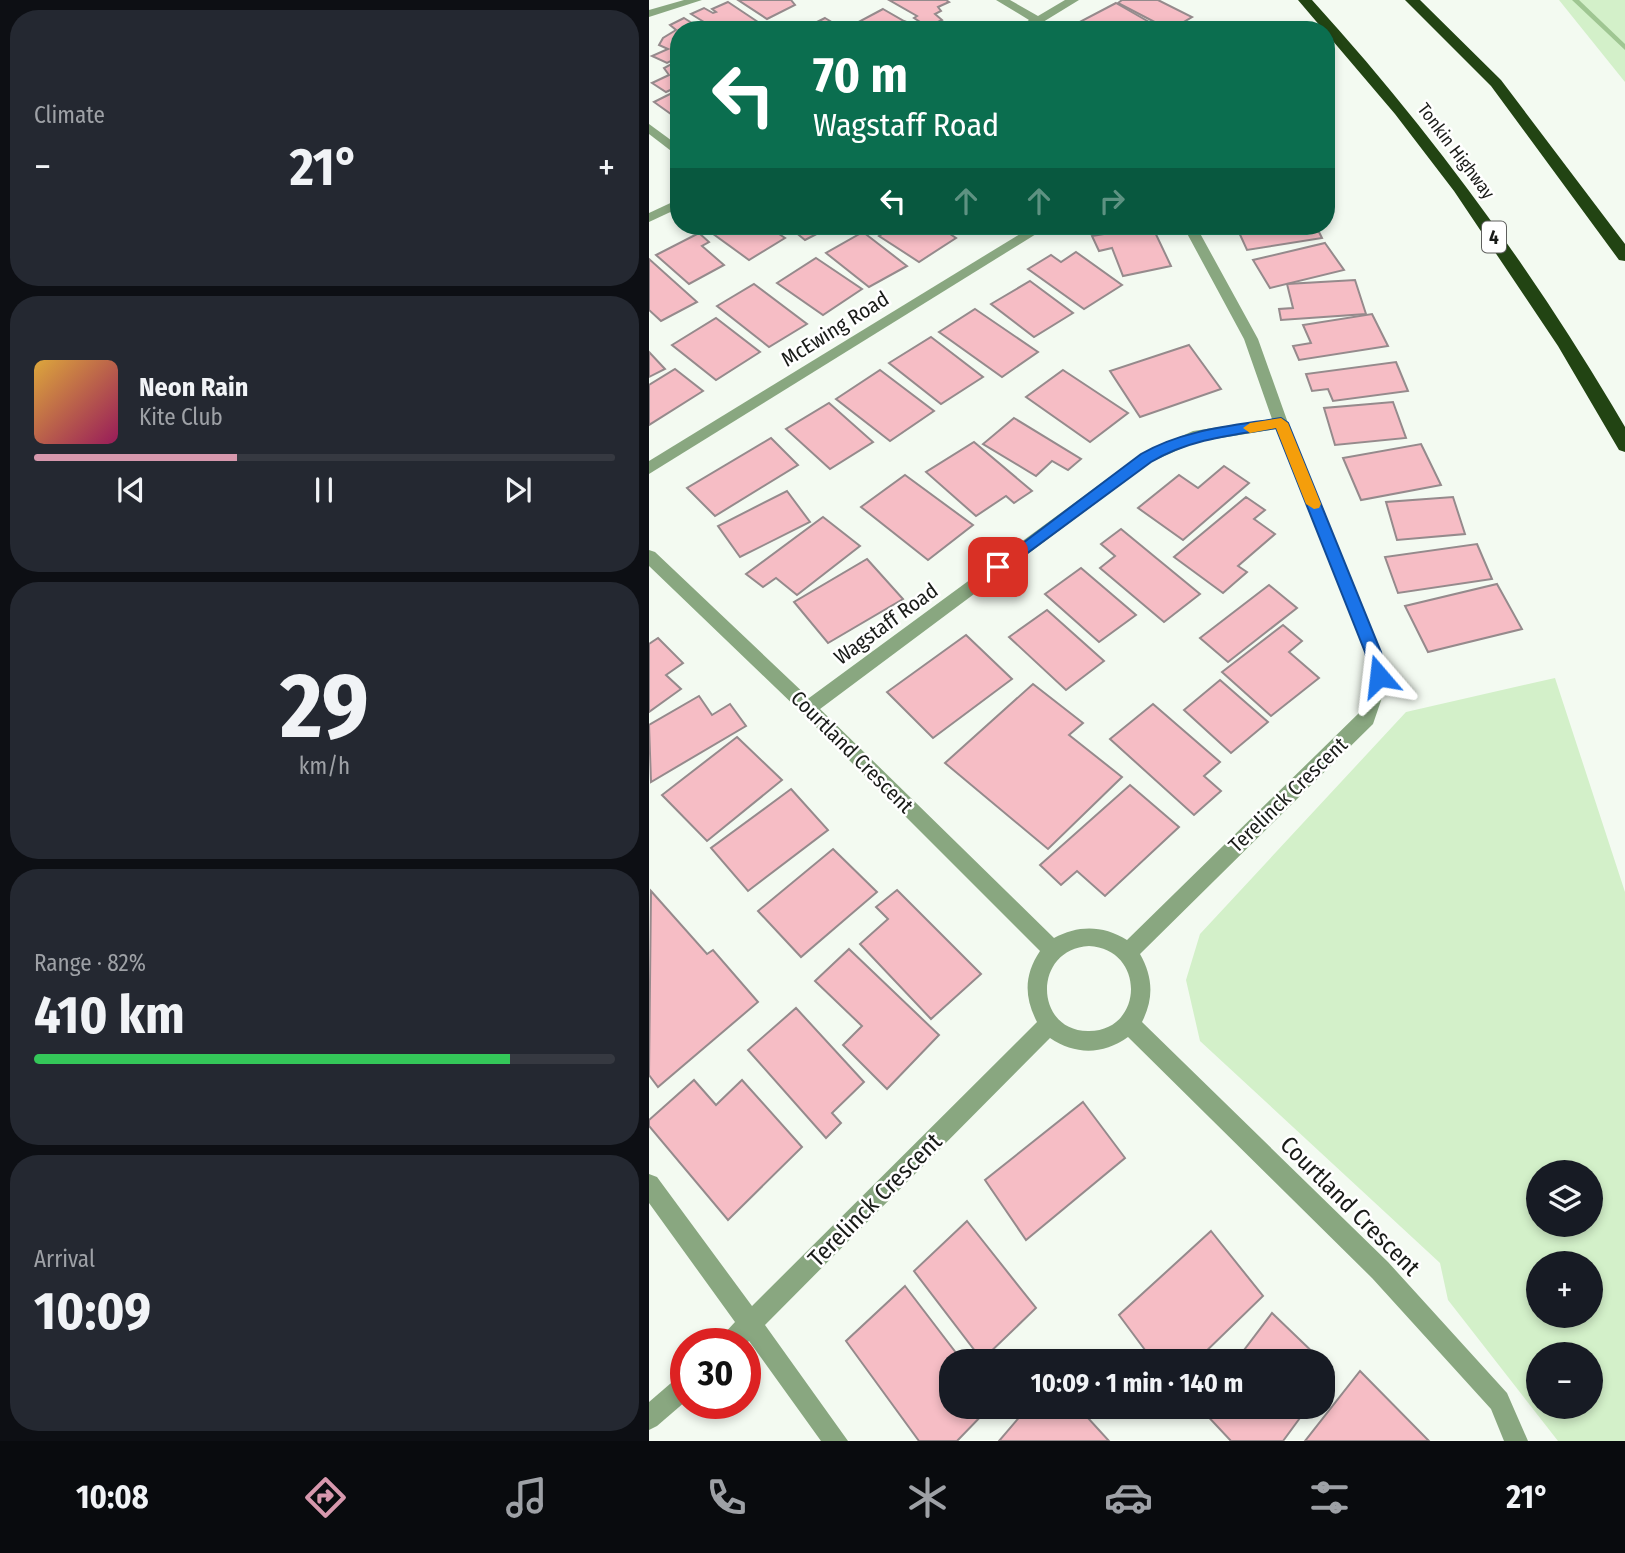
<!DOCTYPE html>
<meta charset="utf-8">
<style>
:root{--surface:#171b24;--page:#242831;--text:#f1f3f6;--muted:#9ea1a6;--line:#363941;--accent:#d798ad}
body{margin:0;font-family:"Fira Sans Condensed",sans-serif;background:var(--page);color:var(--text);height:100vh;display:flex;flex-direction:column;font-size:26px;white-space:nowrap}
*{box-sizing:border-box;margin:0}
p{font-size:23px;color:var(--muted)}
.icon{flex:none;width:38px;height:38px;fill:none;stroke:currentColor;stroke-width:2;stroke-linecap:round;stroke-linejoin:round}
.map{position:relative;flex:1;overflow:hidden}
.side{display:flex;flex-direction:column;gap:10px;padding:10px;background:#0d0f14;width:649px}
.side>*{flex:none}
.guide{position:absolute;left:21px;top:21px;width:665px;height:214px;border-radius:28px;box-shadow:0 4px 10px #0003;background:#0b6e4f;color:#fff;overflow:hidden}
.fabs{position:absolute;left:877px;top:1160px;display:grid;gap:14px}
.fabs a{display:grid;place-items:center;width:77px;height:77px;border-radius:50%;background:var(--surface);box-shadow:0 4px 10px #0003;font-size:35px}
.speed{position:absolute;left:21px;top:1328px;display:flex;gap:14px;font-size:35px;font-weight:700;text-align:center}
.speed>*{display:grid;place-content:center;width:91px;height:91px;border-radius:50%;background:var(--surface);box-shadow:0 4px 10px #0003;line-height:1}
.speed .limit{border:10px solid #d22;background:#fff;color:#111}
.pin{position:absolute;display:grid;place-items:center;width:60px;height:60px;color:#fff;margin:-30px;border-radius:14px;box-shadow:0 4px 10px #0006}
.me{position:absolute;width:77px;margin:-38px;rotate:343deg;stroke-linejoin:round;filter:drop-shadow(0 0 5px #0008)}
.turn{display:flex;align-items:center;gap:24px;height:147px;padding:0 28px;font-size:32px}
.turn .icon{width:91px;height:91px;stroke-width:2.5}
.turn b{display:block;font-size:49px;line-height:60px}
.lanes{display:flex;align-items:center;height:66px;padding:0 28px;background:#0003;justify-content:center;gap:35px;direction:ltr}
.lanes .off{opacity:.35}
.big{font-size:52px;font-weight:700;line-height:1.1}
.side .tile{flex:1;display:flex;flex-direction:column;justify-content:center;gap:10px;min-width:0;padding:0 24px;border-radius:28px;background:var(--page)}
.side .dial{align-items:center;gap:0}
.dial b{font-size:91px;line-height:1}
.song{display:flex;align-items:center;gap:21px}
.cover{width:84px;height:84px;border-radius:10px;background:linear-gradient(135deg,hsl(40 70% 55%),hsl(330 70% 35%))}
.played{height:7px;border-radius:4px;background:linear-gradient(90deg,var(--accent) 35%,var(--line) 35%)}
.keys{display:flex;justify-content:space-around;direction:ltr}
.heat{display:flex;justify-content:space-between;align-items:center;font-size:38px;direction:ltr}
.charge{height:10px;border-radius:5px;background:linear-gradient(90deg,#34c759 82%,var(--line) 0)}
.trip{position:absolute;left:290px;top:1349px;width:396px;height:70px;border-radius:28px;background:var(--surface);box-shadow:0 4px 10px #0003;font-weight:700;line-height:70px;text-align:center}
.tab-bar{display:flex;height:112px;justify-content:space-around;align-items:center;background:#090b0e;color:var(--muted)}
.tab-bar .icon{width:49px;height:49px}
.tab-bar .current{color:var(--accent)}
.tab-bar b{font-size:32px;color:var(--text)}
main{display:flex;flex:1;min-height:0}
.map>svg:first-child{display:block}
</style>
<main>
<section class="side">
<div class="tile"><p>Climate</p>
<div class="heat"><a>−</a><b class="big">21°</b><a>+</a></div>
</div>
<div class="tile">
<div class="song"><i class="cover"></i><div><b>Neon Rain</b><p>Kite Club</p></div></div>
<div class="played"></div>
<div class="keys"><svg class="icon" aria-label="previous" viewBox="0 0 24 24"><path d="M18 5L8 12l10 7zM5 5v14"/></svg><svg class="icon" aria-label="pause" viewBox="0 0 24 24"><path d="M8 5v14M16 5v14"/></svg><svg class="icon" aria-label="next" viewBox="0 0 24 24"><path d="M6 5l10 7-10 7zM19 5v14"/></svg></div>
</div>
<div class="tile dial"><b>29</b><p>km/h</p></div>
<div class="tile"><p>Range · 82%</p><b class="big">410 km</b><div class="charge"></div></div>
<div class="tile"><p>Arrival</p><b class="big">10:09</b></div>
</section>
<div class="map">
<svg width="976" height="1441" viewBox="0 0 976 1441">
<rect width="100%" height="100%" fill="#f3faf1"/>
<g fill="#d3f0c9" fill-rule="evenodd">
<path d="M910,0H976V82Z"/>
<path d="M906,678L976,892V1441H909L799,1300L791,1263L551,1041L537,980L551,934L757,712ZM889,1172H942V1225H889ZM889,1264H942V1316H889ZM889,1354H942V1407H889Z"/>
</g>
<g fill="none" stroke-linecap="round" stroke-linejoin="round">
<path fill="#9fc692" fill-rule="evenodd" d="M923,0H930L976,44V50Z"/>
</g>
<g fill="#f6bdc5" stroke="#958a8c" stroke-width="2">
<path d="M89,0H142L146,5L118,19Z"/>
<path d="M240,0H297L300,2L289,7L292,11L286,14L293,20L279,27L265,18L268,16Z"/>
<path d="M473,0H509L543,17L521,30L469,3Z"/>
<path d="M79,2L112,24L99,30H68L42,14L55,8L64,13L67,12L63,9Z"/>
<path d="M467,3L507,26L500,30H470L460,24L453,30L421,27Z"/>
<path d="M234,9L255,21L273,28L205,30L200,27Z"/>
<path d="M35,18L54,30H30V57L18,63L3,56L19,49L10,45L14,38L27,30L21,25Z"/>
<path d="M176,18L196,30H168L173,28L166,23Z"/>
<path d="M30,60V86L17,92L3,83L20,75L15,68Z"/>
<path d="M25,92L30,96L29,119L5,102Z"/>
<path d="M59,226H118L136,238L100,260L56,228Z"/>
<path d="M139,226H183L156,240Z"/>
<path d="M246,226H289L307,238L270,262L230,236Z"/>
<path d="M503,226L522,266L474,276L463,248L450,251L443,236Z"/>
<path d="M602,226H667L673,238L598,250L588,228Z"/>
<path d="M214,232L258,266L220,287L177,253Z"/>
<path d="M50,233L60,242L53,246L75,265L40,284L7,255Z"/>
<path d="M676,243L695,270L621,288L604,260Z"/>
<path d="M427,252L473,285L435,309L379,269L402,255L412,262Z"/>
<path d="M167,258L213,289L174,315L128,283Z"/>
<path d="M0,259L48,302L12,321L0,310Z"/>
<path d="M706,280L717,314L632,320L630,309L644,308L638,284Z"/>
<path d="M381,281L424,313L385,337L342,304Z"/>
<path d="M105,284L158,324L120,347L68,306Z"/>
<path d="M326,309L389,352L353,377L290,332Z"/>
<path d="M723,314L739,346L650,360L644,346L662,343L654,325Z"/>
<path d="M67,318L111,352L67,380L23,345Z"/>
<path d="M282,337L334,377L292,404L240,363Z"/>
<path d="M540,345L572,389L491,417L461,371Z"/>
<path d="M0,352L16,369L0,377Z"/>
<path d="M747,362L759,391L684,401L679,389L663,391L657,374Z"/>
<path d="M26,369L54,391L0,425V385Z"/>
<path d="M231,370L285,411L241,441L187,399Z"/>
<path d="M414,370L479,413L441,442L377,397Z"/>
<path d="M744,402L757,438L686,445L675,408Z"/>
<path d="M180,403L224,442L181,469L137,429Z"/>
<path d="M365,418L432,459L419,470L403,461L387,476L334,444Z"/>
<path d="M122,438L149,465L66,516L38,488Z"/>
<path d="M325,442L383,491L365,503L357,496L327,516L277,472Z"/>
<path d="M772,444L792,485L712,500L694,458Z"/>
<path d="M575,466L600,483L534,540L489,508L530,475L549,488Z"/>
<path d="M256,475L324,525L279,560L212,507Z"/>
<path d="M138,491L161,522L91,557L69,526Z"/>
<path d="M597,497L616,510L605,519L626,534L589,566L598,572L574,593L525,557Z"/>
<path d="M804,497L816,534L748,540L737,502Z"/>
<path d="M174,517L211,546L148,595L127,578L114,587L97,574Z"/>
<path d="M472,529L551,594L515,622L451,568L466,556L452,544Z"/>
<path d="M828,544L843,579L749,593L736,557Z"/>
<path d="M218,559L254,599L179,643L145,602Z"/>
<path d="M432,568L487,615L450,642L396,594Z"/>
<path d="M848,584L873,629L779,652L756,606Z"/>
<path d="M620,585L648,608L579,662L551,638Z"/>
<path d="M398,610L455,661L417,690L360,637Z"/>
<path d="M634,625L653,641L640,652L670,678L622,716L573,672Z"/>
<path d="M317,635L363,679L284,738L238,692Z"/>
<path d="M9,638L34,663L17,675L32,689L0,712V644Z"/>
<path d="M571,680L619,722L582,753L535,710Z"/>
<path d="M384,684L434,723L420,735L473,777L399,849L296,763Z"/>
<path d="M50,696L63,715L81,704L97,726L2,782L0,725Z"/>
<path d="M504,704L571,762L555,776L572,791L545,815L461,739Z"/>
<path d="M88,737L133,780L58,841L13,795Z"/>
<path d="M481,785L530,827L456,896L428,871L412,885L391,865Z"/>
<path d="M142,789L179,830L99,891L62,848Z"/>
<path d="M184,849L228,892L152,957L109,911Z"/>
<path d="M248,890L332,974L282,1019L211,944L239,919L227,907Z"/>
<path d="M2,891L58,954L64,950L109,1002L9,1087L0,1075Z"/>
<path d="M200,949L290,1035L238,1089L194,1045L213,1026L166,981Z"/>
<path d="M147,1008L215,1082L183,1113L192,1123L177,1138L99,1050Z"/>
<path d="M45,1080L67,1105L93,1080L153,1147L79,1220L0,1126V1120Z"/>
<path d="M434,1102L476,1158L377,1240L336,1180Z"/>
<path d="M318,1221L387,1308L333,1360L265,1271Z"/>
<path d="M562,1231L614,1296L546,1362H505L470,1315Z"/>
<path d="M256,1286L314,1362H303V1407H341L308,1441H270L197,1341Z"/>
<path d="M623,1313L674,1362H586Z"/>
<path d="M674,1362L684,1372L674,1386Z"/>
<path d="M711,1371L780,1441H656Z"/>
<path d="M379,1407H429L460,1441H350Z"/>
<path d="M659,1407L634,1441H582L551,1408Z"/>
</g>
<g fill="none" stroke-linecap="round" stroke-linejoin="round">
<g fill="#89a780" fill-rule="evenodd">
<path d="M35,0H53L0,17V10Z"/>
<path d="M347,0H361L389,16L416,0H430L381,30H366L380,20Z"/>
<path d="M0,124L30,146V157L0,134Z"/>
<path d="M30,199V208L0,222V213Z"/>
<path d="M384,226H400L0,474V461Z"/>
<path d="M534,226H547L609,339L639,423L732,652L737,686L724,724L491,954C504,977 505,998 493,1022L739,1262L858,1393L879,1441H855L842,1409L723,1278L479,1037C454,1055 426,1055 401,1038L116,1325L199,1441H172L100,1341L96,1345L69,1344L73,1336L86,1322L0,1203V1174L8,1177L103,1306L388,1022C375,997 375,975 391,951L153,713L0,566V550L6,552L160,698L492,454L544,431L623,419L595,339ZM627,429L716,652L720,686L713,710L478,940C454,925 429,925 405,938L171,709L502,462L547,442ZM440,946C497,949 495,1031 440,1031C385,1032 383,949 440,946Z"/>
<path d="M37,1373V1401L8,1426L0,1430V1402L29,1377Z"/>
</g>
<g fill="#224413" fill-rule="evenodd">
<path d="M649,0H663C776,124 877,261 963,405L976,427V452L970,450L909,346L805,191L746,114Z"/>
<path d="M756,0H771L852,80L976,244V261L970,260L842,86Z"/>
</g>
</g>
<path fill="#1a73e8" stroke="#114b97" stroke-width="2" d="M632,418L639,423L732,652L738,676L736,680L730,682L722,676L716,652L627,428C583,435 541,439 502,462L354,571H344L342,567L492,454C536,429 583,426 632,418Z"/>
<path fill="#f59e0b" d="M632,418L639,423L672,504L670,508L665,509L657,504L627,428L601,433L594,428L601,423Z"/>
<g text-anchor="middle" stroke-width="5" stroke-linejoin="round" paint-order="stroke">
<g font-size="18" fill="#191b18" stroke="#fff">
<text transform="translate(807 151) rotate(53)" y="6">Tonkin Highway</text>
</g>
<rect fill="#fff" stroke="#5e5f5d" stroke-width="2" x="833" y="221.5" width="24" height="31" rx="5"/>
<g font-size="19" font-weight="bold" fill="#191b18">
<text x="845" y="244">4</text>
</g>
<g font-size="21" fill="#191b18" stroke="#fff">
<text transform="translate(186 329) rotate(-32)" y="7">McEwing Road</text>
<text transform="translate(237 624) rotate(-36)" y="7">Wagstaff Road</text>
<text transform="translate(203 752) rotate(45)" y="7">Courtland Crescent</text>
<text transform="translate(639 795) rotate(-44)" y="7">Terelinck Crescent</text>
</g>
<g font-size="24" fill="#191b18" stroke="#fff">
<text transform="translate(226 1200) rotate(-45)" y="8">Terelinck Crescent</text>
<text transform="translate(701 1206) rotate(45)" y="8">Courtland Crescent</text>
</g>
</g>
</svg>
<div class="fabs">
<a><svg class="icon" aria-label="layers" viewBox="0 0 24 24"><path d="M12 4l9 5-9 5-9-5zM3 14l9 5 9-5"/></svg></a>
<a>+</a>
<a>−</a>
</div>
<div class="speed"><div class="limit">30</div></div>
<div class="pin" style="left:349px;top:567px;background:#d93025"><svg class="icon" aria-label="arrive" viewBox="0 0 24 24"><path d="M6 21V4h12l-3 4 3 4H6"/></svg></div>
<svg class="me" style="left:730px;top:676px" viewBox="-20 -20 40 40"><path d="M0-17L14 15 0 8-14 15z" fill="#1a73e8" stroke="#fff" stroke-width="4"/></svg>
<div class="trip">10:09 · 1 min · 140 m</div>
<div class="guide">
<div class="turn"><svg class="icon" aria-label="left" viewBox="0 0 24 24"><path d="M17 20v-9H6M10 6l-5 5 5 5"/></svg><div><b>70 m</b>Wagstaff Road</div></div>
<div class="lanes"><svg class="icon" aria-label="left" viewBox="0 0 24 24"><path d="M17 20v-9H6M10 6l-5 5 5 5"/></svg><svg class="icon off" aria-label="ahead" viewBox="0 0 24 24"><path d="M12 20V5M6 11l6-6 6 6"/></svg><svg class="icon off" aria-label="ahead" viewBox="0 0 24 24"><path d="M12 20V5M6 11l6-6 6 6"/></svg><svg class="icon off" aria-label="right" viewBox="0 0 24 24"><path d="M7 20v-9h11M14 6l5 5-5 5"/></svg></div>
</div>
</div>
</main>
<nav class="tab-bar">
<b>10:08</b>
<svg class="icon current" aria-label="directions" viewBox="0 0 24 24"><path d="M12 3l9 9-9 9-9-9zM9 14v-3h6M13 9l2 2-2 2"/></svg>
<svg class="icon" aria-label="music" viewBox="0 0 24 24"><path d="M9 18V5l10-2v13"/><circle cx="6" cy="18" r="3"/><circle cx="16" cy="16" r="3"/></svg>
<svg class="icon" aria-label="phone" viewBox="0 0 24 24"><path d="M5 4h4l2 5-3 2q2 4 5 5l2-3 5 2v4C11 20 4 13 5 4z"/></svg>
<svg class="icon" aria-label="climate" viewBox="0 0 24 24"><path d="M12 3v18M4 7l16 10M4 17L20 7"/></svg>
<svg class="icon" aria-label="car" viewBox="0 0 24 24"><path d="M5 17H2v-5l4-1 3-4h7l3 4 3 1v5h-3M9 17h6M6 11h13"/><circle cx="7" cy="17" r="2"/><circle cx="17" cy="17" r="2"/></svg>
<svg class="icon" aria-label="filters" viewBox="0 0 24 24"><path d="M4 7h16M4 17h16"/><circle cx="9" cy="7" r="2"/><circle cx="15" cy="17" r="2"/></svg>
<b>21°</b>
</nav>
